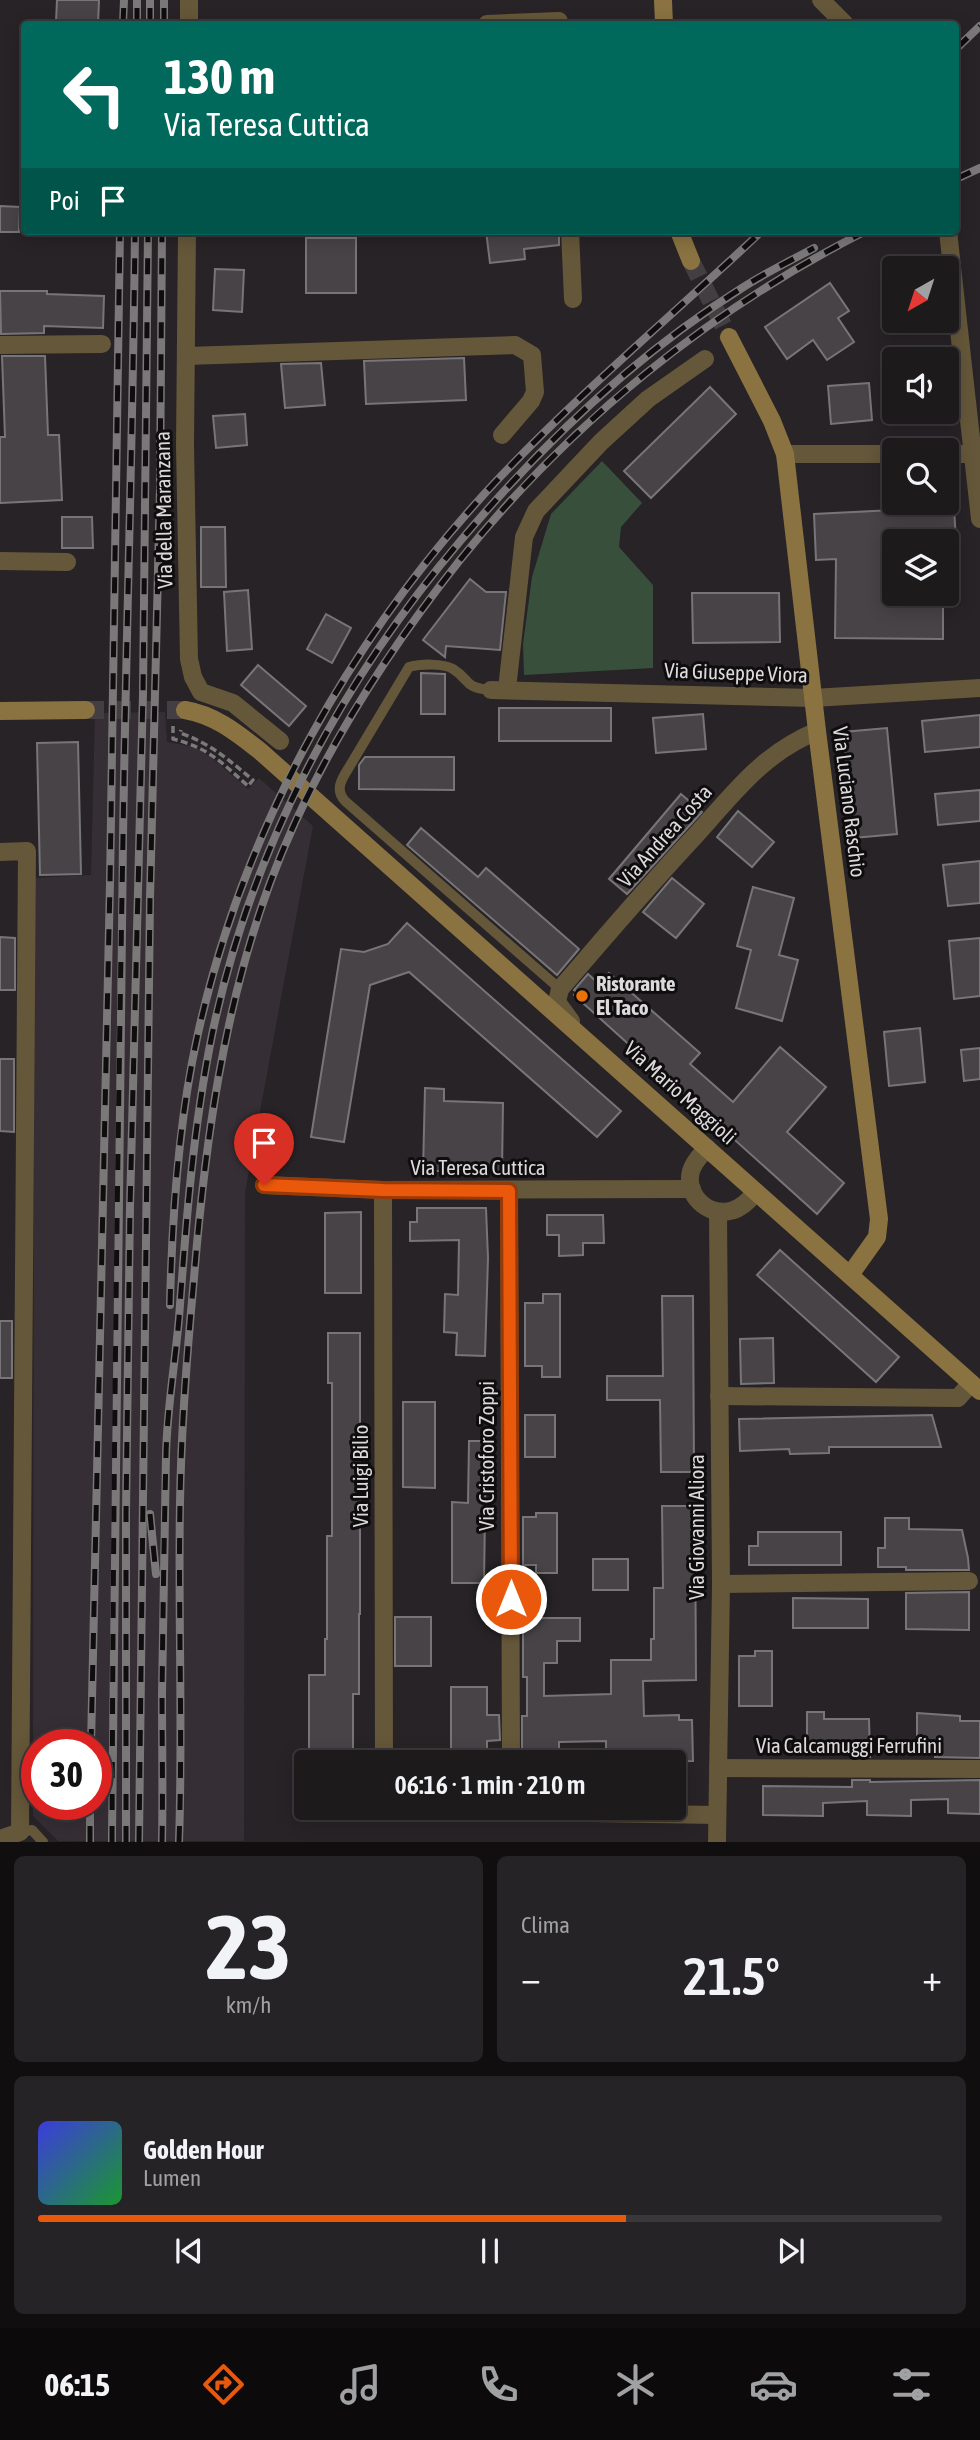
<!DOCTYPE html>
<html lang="it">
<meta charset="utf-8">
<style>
:root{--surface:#1d1a1c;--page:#252325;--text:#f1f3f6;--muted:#a0a1a3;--line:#3b383b;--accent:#ea580c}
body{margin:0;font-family:"Asap Condensed",sans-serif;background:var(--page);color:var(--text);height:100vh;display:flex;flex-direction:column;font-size:26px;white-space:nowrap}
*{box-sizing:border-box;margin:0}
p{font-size:23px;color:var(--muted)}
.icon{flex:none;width:38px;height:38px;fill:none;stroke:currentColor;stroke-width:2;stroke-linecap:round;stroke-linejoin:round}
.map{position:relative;height:1842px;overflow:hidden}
.drawer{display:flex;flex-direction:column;gap:14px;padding:14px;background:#100e0f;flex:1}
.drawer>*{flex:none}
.guide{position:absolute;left:21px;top:21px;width:938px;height:214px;border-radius:7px;box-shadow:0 4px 18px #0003,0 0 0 2px var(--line);background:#00695c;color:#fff;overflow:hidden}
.needle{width:46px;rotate:219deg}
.buttons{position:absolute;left:882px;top:256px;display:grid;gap:14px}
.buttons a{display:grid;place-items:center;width:77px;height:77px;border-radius:7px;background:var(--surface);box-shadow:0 4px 18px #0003,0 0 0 2px var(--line);font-size:35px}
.speed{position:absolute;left:21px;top:1729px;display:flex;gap:14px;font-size:35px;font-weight:700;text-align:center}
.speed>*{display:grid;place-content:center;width:91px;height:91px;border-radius:50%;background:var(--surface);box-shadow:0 4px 18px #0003,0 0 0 2px var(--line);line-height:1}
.speed .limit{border:10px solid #d22;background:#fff;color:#111}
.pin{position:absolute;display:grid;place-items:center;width:60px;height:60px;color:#fff;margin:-72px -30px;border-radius:50% 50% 50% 0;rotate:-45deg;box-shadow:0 0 7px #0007}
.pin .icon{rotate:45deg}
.me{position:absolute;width:77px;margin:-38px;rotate:0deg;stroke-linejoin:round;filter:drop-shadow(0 0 5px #0008)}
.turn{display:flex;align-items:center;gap:24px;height:147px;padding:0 28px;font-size:32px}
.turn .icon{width:91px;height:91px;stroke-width:2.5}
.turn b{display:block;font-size:49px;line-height:60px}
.then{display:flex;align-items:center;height:66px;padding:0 28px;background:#0003;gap:14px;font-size:26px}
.big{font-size:52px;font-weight:600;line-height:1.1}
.drawer .card{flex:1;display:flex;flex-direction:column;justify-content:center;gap:10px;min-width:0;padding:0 24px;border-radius:10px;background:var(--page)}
.drawer .dial{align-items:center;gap:0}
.dial b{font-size:91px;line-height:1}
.song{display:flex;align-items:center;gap:21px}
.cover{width:84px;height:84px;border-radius:10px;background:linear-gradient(135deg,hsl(240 70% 55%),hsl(130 70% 35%))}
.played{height:7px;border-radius:4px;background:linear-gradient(90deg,var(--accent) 65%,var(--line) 65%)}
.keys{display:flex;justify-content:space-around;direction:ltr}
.heat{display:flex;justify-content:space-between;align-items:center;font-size:38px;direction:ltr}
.drawer .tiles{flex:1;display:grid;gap:14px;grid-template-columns:1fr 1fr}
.card:last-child{grid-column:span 2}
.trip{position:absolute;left:294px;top:1750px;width:392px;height:70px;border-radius:7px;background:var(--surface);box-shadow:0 4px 18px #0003,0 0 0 2px var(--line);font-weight:600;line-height:70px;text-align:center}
.menu{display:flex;height:112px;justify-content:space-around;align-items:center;background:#0c0a0b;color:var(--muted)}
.menu .icon{width:49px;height:49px}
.menu .on{color:var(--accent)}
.menu b{font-size:32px;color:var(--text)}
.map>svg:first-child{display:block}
</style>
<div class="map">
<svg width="980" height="1842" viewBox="0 0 980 1842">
<rect width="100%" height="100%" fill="#272326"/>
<path fill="#362e35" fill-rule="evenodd" d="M165,712L167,742L195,747L211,757L248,789L259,778L313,826L245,1192L244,1841H58L33,1816L34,878L91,875L95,713ZM37,1745H96V1804H37Z"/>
<path fill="#384f3c" d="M602,461L642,503L621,527L619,547L653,585V668L524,675L523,644L532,577L551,514Z"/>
<g fill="#474347" stroke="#787578" stroke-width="2">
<path d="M57,0H99L98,24L56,22Z"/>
<path d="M0,206L20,207L19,232H0Z"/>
<path d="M486,231H559V245L524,249L525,259L490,263Z"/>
<rect x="306" y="238" width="50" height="55"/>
<path d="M215,269L244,270L242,312L213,310Z"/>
<path d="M830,283L849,311L838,318L854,342L827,360L813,340L787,359L765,327Z"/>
<path d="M0,291H47V294L104,296L103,328L44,326V333L1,334Z"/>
<path d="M2,356H45L48,435H59L62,500L0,503V437H5Z"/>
<path d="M464,358L466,400L366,404L364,361Z"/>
<path d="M321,363L325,405L285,408L281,364Z"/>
<path d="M869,383L872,420L831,424L828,386Z"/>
<path d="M710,387L736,414L651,498L624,471Z"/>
<path d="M245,414L247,445L216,448L213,416Z"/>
<path d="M954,507L956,541H894V593H943V639L835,638L836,559L816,560L814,514Z"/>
<path d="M62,517H92L93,548H62Z"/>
<path d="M201,527H225L226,587H201Z"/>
<path d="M470,579L486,592H506L500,650L446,646L445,657L423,640Z"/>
<path d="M248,590L252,649L227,651L224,592Z"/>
<path d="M692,593H779L780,642L693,643Z"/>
<path d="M326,614L351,628L332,663L307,649Z"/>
<path d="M258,665L306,706L289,726L241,685Z"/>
<path d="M421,673L445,674V714H421Z"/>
<rect x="499" y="708" width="112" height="33"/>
<path d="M703,714L706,749L656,753L653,718Z"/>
<path d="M980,715V747L925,752L922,721Z"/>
<path d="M887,728L897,834L854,838L843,732Z"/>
<path d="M78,742L81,874L40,875L37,743Z"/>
<path d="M365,757H454V790L359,789V765Z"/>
<path d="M980,790V821L938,825L935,794Z"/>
<path d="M681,794L702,812L627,894L609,879Z"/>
<path d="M738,811L774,842L752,867L717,837Z"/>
<path d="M421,828L478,877L486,868L579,949L557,975L407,845Z"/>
<path d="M980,861V903L948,906L943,865Z"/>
<path d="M672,878L704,904L676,938L643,912Z"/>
<path d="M753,887L794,898L779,955L798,960L782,1021L736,1008L751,950L737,946Z"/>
<path d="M407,923L621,1111L597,1137L409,972L370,985L344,1142L311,1137L341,949L364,952L388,944Z"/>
<path d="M0,937L15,938V990H0Z"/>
<path d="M980,938V996L954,999L949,941Z"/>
<path d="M609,973L700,1053L690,1064L733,1102L780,1047L826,1087L787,1132L844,1183L817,1214L574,995L577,992L574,990L588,974L599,984Z"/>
<path d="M920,1028L925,1082L889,1086L884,1032Z"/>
<path d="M980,1048V1079L964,1081L961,1050Z"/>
<path d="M0,1059H14V1132L0,1131Z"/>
<path d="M425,1088L444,1089V1101L503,1103L502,1171H423Z"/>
<path d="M417,1208H486L488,1258L485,1356L456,1355L457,1333L444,1332L445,1294L458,1295L459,1240L410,1241V1222H417Z"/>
<path d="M361,1212V1293H325V1213Z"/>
<path d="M547,1215H603L604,1243H583V1255L559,1256V1235H547Z"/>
<path d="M780,1250L899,1357L876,1382L757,1275Z"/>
<path d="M543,1294H560V1377H542V1366H525V1303H543Z"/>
<path d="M662,1296H693L694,1472H661L660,1400H607V1376H663Z"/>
<rect x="0" y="1321" width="12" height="57"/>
<path d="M328,1333H360V1614H359V1694H353V1757L309,1756V1675H325V1639H327V1536H332V1383H328Z"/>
<path d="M773,1338L774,1383L741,1384L740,1339Z"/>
<path d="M403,1402H435V1488L403,1487Z"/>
<rect x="525" y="1415" width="30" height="42"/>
<path d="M932,1415L941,1447H829V1453L790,1454L789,1449L740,1451L739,1419Z"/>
<path d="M469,1441H486L484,1583H452V1502L468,1503Z"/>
<path d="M662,1506H695L696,1680L643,1681L644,1716L679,1715V1720H692L693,1761L606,1762V1741L559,1742V1762H522V1716H527V1677H523V1618H580V1641H557V1663H544V1696L611,1694V1660H651V1639H654V1588H663Z"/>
<path d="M536,1513H557V1573H536V1565H523V1517H536Z"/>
<path d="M885,1518H909V1529L962,1530L968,1558L969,1570H906V1567H878V1548H885Z"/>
<path d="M758,1532H841V1565H749V1546H758Z"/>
<rect x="593" y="1559" width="35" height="31"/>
<path d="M969,1592V1630L906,1629V1593Z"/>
<path d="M793,1598L868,1599V1628H793Z"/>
<rect x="395" y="1617" width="36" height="49"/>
<path d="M755,1651H772V1706H739V1656H755Z"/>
<path d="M451,1687H487V1715H499L500,1740L487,1741V1762H451Z"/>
<path d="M807,1712H824V1719H869L870,1757H851V1752H807Z"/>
<path d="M917,1713L960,1716V1721H980V1758L935,1757V1743L917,1742Z"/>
<path d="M852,1780H870V1782L980,1780V1814L948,1813V1799L911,1800V1816L867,1815V1801L823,1803V1816L763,1815V1786L852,1787Z"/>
</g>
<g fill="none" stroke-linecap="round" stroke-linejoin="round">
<g stroke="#423e41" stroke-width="18" stroke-dasharray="18 9" stroke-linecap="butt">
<path d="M691,261L729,337"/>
<path d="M86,710H185"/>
</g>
<path stroke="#7c797b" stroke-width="3.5" stroke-dasharray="7 3.5" stroke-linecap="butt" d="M173,726V739C209,748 221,762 248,786L253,780C230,761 210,743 180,733L181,730"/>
<g stroke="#655739" stroke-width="10">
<path d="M491,690C463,688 471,680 453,669C443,663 420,664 409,667L348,769C341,780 335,790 345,801L560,989"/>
<path d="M20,1832L32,1830L43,1842"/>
</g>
<g stroke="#655739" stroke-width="18">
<path d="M821,0L845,24"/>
<path d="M189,24V0"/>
<path d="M487,24L559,21V24"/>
<path d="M187,231L185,445L189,659L193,677L201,692L233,703L280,741"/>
<path d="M570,231L573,299"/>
<path d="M948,231L980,519"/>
<path d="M0,345L102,344"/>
<path d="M186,356L515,345L532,355L535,392L531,401L502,435"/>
<path d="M785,454H894"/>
<path d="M947,454H980"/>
<path d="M0,561L67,562"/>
<path d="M507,689L524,537L536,511L601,442L648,399L705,359"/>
<path d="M491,690L813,698L980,688"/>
<path d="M0,852L27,851L20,1832L0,1839"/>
<path d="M571,1021L557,1002L560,989C605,937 649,885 696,835C735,792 762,754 817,731"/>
<path d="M707,1148C701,1155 694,1161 691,1171C685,1194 706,1216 730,1211C741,1209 749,1200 756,1192"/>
<path d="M264,1185L383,1190L692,1189"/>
<path d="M383,1190L384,1762"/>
<path d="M509,1191L511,1762"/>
<path d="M719,1396L958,1398L971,1383"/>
<path d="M721,1584L969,1581"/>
<path d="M718,1768L980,1769"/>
<path d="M385,1808V1810L717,1815"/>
<path d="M717,1842L721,1584L718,1212"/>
</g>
<g stroke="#8a7341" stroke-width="18">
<path d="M663,0L664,24"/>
<path d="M679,231L691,261"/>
<path d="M729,337L772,421L785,454L817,731L879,1219L877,1237L850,1275"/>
<path d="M185,710C215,715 237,733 260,751L980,1391"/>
<path d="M0,711L86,710"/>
</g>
<defs>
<g id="rail">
<path d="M123,24L124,0"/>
<path d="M137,24V0"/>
<path d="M150,24V0"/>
<path d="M164,24V0"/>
<path d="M956,49L980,26"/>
<path d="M956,179L980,168"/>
<path d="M170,1305C172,1216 178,1125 197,1038C243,827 353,632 501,476C583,390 675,313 762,231"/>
<path d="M150,1514L156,1574"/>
<path d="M91,1745L110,883L120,231"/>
<path d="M90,1842V1804"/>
<path d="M112,1842C113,1507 117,1172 123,838C126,636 133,433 135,231"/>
<path d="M126,1842V1513L130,1207L143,693L148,231"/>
<path d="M139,1842L150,899L160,488L162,231"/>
<path d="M162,1842C163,1792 162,1743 162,1694C163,1615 164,1535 166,1455C167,1409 175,1364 179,1318C186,1223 193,1128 212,1035C250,851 341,681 462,539C543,443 635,355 742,288C765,273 790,261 814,248"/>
<path d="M179,1842C183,1729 178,1616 180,1503C181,1428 187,1353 194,1278C205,1143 223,1010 270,883C314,765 382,658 460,560C570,423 709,310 866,231"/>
</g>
</defs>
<use href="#rail" stroke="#7b787a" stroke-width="8"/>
<use href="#rail" stroke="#0f0d0e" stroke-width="5" stroke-dasharray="16" stroke-linecap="butt"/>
</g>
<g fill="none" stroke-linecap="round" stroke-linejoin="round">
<defs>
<path id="route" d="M264,1185L383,1190L509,1191L511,1599"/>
</defs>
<use href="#route" stroke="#983908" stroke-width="18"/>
<use href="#route" stroke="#ea580c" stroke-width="12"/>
</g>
<circle fill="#e8710a" stroke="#0f0d0e" stroke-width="2.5" cx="582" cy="996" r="7"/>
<g text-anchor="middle" stroke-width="6" stroke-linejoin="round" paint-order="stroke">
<g font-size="21" fill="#dcdadb" stroke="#0f0d0e">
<text transform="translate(164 510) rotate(-91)" y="7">Via della Maranzana</text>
<text transform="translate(736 673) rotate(2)" y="7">Via Giuseppe Viora</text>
<text transform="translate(849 802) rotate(83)" y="7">Via Luciano Raschio</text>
<text transform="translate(665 836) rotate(-48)" y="7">Via Andrea Costa</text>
<text transform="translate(680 1093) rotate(42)" y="7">Via Mario Maggioli</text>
<text x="478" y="1175">Via Teresa Cuttica</text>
<text transform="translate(487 1456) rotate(-90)" y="7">Via Cristoforo Zoppi</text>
<text transform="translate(361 1476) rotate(-90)" y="7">Via Luigi Bilio</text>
<text transform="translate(697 1527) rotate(-90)" y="7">Via Giovanni Aliora</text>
<text x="849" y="1753">Via Calcamuggi Ferrufini</text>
</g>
<g font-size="21" font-weight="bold" fill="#dcdadb" stroke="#0f0d0e" text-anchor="start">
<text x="596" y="991">Ristorante<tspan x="596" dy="24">El Taco</tspan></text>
</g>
</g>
</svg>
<div class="buttons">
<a><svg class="needle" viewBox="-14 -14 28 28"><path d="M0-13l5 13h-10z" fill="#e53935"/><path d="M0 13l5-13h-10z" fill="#a0a1a3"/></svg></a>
<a><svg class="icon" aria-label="sound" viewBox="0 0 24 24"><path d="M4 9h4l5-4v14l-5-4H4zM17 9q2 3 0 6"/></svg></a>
<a><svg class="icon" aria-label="search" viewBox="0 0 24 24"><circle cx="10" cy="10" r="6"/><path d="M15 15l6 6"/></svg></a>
<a><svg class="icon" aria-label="layers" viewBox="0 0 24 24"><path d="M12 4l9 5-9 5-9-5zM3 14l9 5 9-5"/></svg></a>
</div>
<div class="speed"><div class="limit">30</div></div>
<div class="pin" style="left:264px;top:1185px;background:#d93025"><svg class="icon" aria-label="arrive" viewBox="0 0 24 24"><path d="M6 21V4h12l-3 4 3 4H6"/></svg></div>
<svg class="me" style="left:511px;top:1599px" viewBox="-20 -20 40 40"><circle r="17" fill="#ea580c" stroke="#fff" stroke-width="3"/><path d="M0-11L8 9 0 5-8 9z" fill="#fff"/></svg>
<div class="trip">06:16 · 1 min · 210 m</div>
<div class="guide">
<div class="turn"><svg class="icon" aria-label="left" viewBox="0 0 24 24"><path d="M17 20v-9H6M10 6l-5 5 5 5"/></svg><div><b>130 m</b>Via Teresa Cuttica</div></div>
<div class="then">Poi<svg class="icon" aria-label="arrive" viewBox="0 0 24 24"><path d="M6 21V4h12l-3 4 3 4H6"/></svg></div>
</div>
</div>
<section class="drawer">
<div class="tiles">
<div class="card dial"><b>23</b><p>km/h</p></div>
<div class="card"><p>Clima</p>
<div class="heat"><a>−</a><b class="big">21.5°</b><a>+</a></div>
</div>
<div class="card">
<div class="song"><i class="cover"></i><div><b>Golden Hour</b><p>Lumen</p></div></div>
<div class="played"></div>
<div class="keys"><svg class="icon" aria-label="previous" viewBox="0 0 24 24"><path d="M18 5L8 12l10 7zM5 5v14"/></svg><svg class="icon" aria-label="pause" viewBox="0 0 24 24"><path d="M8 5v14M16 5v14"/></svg><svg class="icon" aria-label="next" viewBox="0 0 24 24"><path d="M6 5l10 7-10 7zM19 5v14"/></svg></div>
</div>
</div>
</section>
<nav class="menu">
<b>06:15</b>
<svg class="icon on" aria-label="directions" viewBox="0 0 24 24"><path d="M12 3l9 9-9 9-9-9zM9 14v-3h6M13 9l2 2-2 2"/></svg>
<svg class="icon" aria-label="music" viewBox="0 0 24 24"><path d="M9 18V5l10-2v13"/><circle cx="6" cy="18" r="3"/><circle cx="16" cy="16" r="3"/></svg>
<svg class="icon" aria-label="phone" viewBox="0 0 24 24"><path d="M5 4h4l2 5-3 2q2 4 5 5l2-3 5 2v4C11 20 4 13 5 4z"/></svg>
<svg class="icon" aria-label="climate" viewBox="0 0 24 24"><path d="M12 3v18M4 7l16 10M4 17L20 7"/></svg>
<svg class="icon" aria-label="car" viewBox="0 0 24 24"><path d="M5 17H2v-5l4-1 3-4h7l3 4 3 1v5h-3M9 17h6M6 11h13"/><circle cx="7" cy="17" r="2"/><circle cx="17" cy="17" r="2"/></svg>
<svg class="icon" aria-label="filters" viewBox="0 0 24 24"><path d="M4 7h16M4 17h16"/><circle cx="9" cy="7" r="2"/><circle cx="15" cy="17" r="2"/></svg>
</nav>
